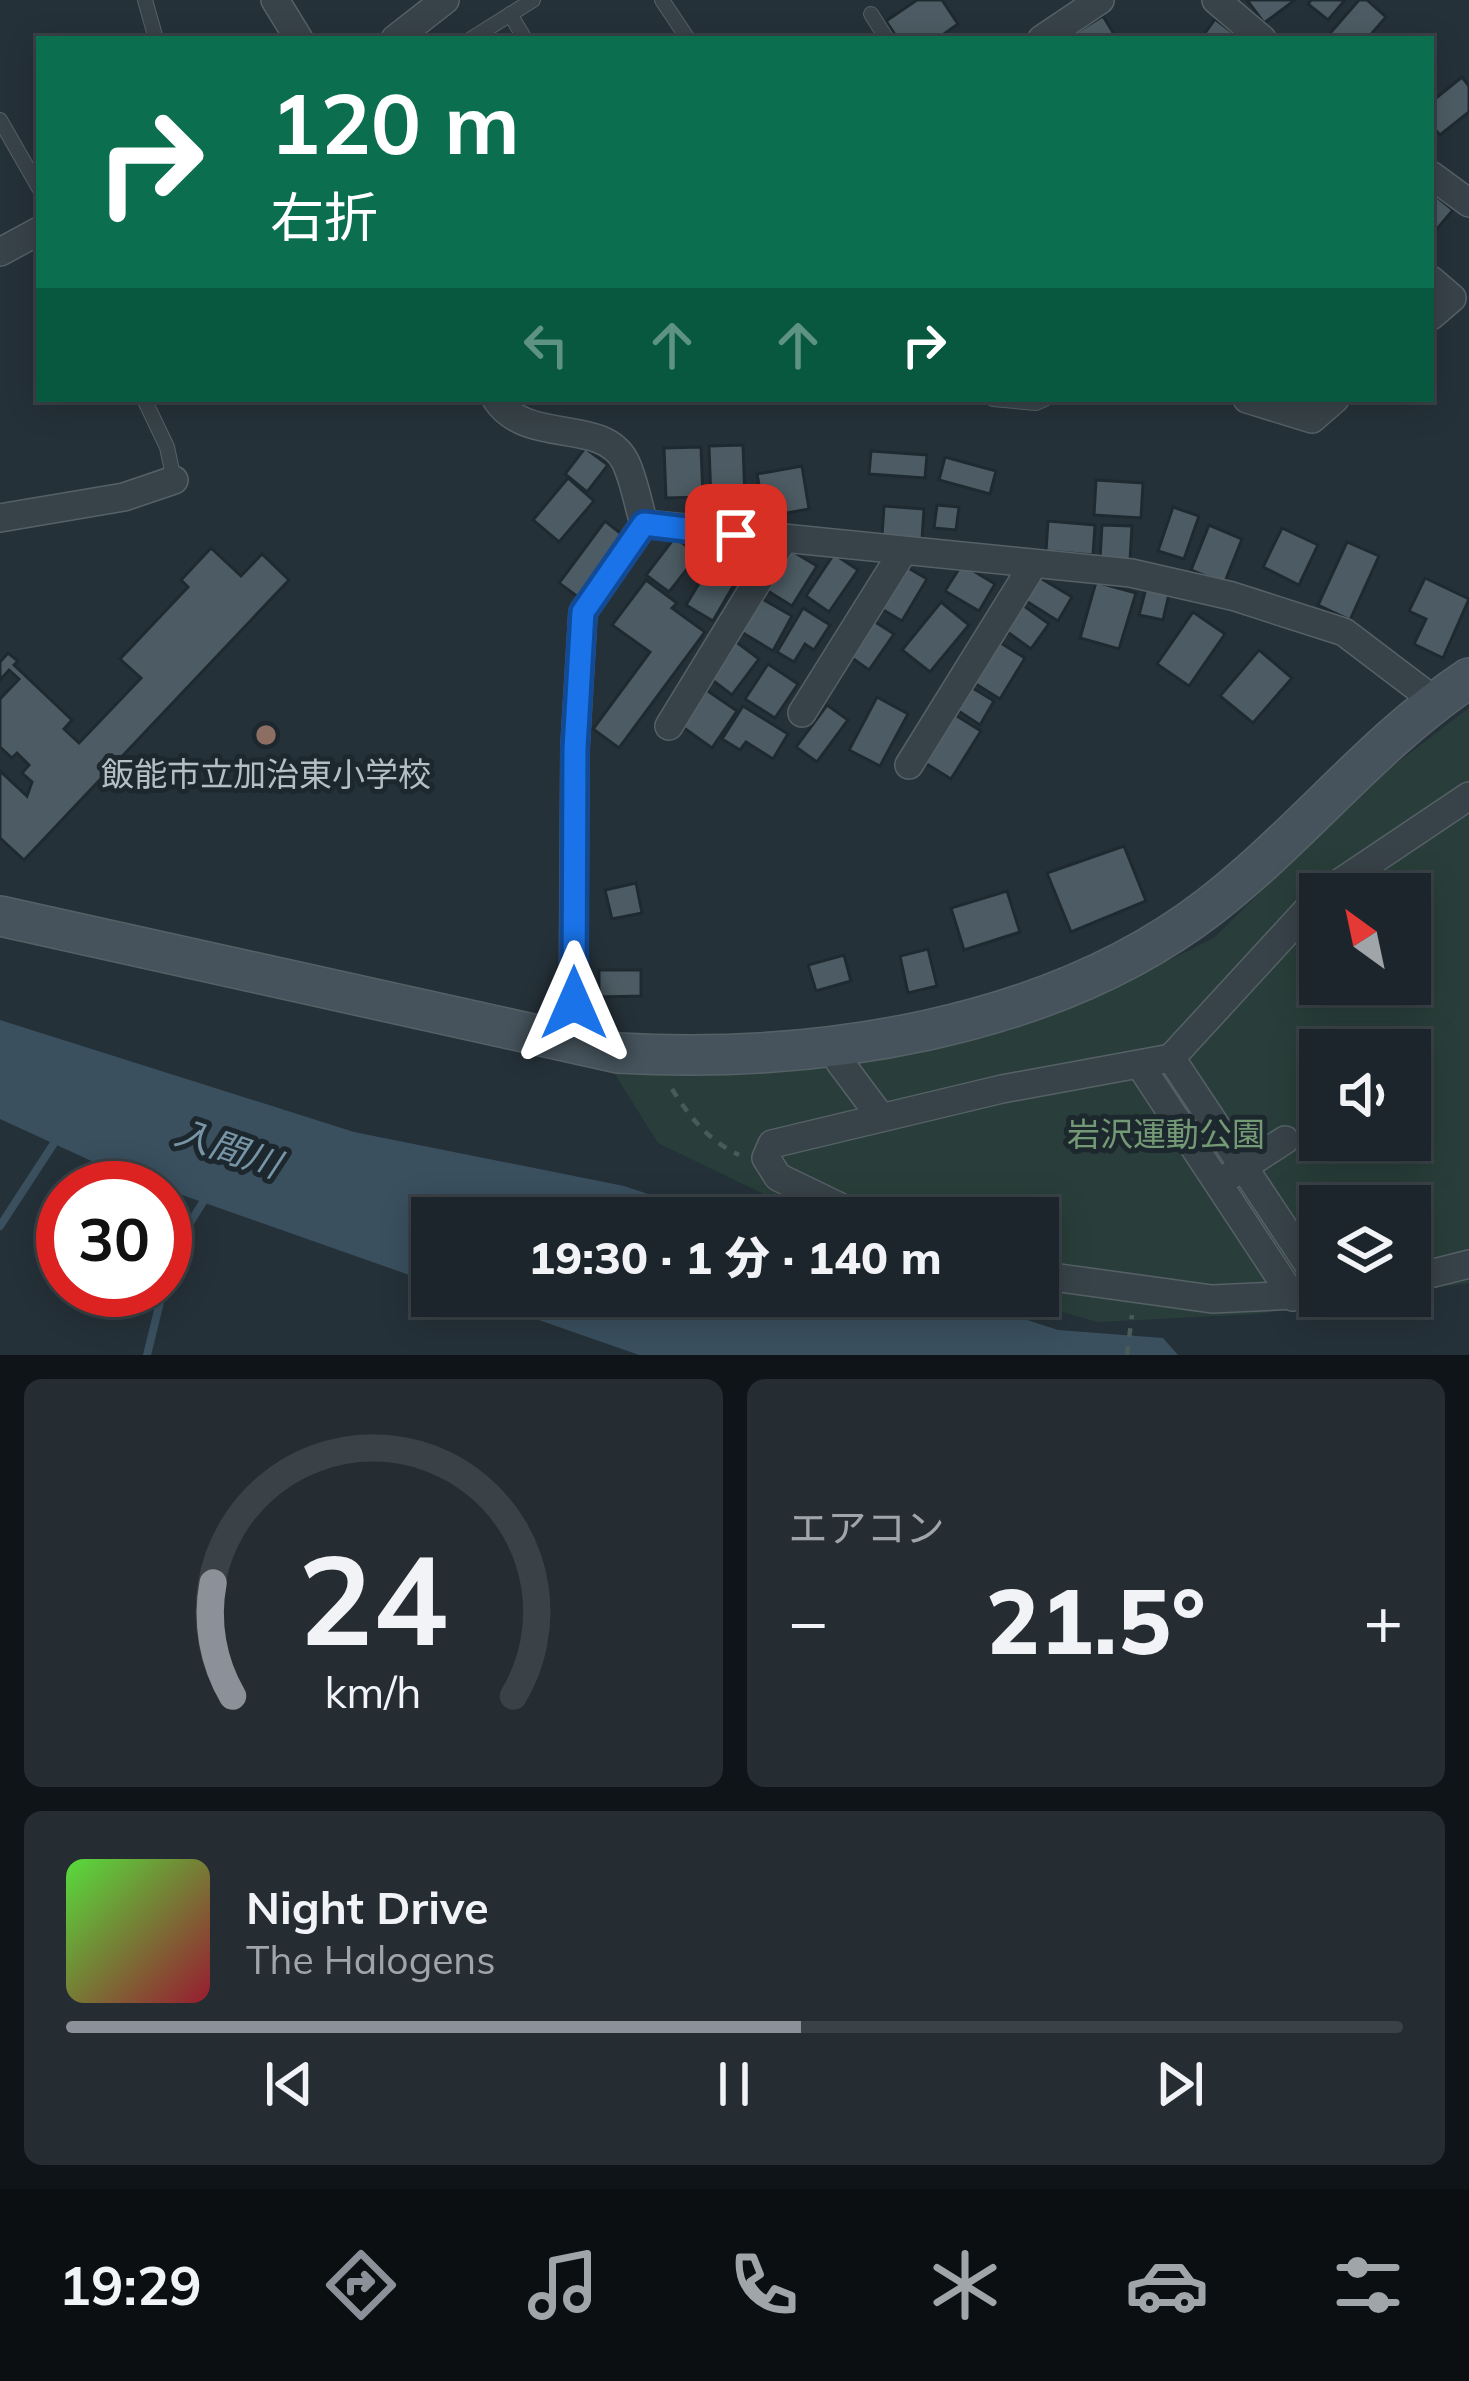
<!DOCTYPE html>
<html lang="ja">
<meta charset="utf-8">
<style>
:root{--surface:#1c252b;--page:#252d33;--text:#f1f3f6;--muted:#a0a5a9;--line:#3a4247;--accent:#8c9099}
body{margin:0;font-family:Mulish,"Noto Sans JP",sans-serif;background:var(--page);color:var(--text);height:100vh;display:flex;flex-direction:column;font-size:45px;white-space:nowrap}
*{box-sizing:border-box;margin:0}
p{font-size:39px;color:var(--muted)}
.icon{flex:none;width:66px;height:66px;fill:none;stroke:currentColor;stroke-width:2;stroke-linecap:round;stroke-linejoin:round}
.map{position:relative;height:1355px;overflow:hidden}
.side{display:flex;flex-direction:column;gap:24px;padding:24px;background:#0f1418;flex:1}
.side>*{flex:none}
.banner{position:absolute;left:36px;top:36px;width:1398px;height:366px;border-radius:0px;box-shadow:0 6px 30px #0003,0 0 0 3px var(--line);background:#0b6e4f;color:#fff;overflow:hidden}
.needle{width:78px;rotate:327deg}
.buttons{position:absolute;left:1299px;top:873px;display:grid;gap:24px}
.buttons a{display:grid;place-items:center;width:132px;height:132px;border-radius:0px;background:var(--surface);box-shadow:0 6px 30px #0003,0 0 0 3px var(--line);font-size:60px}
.speed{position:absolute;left:36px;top:1161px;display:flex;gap:24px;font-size:60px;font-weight:700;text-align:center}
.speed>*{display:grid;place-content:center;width:156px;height:156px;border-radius:50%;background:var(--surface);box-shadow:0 6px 30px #0003,0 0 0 3px var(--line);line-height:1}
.speed .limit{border:18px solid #d22;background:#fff;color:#111}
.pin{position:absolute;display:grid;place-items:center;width:102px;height:102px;color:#fff;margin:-51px;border-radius:24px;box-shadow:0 6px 18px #0006}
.me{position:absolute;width:132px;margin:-66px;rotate:0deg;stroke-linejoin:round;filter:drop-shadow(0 0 9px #0008)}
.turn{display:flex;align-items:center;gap:42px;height:252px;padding:0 36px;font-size:54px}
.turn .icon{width:156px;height:156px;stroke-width:2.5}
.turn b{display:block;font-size:84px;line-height:102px}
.lanes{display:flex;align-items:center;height:114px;padding:0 36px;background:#0003;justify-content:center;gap:60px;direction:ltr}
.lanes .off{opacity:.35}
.big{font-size:90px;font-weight:800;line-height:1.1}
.side .tile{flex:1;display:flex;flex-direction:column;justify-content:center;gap:18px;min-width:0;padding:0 42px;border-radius:18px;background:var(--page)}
.side .dial{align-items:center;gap:0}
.dial svg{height:312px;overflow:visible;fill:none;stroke:var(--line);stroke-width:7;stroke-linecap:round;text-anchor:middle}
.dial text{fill:var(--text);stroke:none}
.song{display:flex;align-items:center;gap:36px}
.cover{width:144px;height:144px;border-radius:18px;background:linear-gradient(135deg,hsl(110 70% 55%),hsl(350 70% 35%))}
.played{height:12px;border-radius:6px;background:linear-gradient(90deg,var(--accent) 55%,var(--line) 55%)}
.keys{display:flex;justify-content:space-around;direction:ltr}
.heat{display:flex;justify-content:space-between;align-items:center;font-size:66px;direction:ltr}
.side .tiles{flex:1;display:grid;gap:24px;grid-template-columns:1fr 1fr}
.tile:last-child{grid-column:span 2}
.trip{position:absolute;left:411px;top:1197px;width:648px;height:120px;border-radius:0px;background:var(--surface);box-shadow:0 6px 30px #0003,0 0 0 3px var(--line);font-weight:800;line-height:120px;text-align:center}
.dock{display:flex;height:192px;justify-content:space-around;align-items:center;background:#0b0f11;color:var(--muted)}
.dock .icon{width:84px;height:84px}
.dock .current{color:var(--accent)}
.dock b{font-size:54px;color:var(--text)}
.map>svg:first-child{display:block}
</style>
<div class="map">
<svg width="1469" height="1355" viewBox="0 0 1469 1355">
<rect width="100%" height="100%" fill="#253139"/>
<path fill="#293e3a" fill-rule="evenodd" d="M1469,708V1283L1410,1291V1206H1320V1296H1380L1257,1314L1098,1322L1004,1296H1038V1218H813L658,1143L613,1071L658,1074L745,1071L938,1047L1084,1002L1214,938L1367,786ZM1320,894H1410V984H1320ZM1320,1050H1410V1140H1320Z"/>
<g fill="#3a505f">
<path d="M0,1020L354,1132L624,1186L720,1218H432V1283L111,1170L0,1119Z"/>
<path d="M470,1296H955L1058,1330L1163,1338L1178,1355H639Z"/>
</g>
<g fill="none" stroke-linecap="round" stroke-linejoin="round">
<g stroke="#3a505f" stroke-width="8">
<path d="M0,1226L58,1137"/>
<path d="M165,1284L175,1247L208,1194"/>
<path d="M147,1355L163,1290"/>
</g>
</g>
<g fill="#4d5c64" stroke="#1f2a30" stroke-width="3">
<path d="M917,0H942L958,24L937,39H898L886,21Z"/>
<path d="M1247,0H1295L1264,23Z"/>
<path d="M1311,0H1345L1328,20L1308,4Z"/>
<path d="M1359,0H1367L1386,17L1367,39H1325Z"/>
<path d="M1103,16L1117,39H1065Z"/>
<path d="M1215,19L1240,38L1239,39H1201Z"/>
<path d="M1462,77L1469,86V112L1440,135L1431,125V102Z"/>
<path d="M1431,192L1453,210L1431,236Z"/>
<path d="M743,445L745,500L711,501L709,446Z"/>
<path d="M701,447L703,497L666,498L664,448Z"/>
<path d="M585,448L608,465L587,492L565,474Z"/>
<path d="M871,451L927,455L925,478L869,474Z"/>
<path d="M945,457L996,471L990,494L939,480Z"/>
<path d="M802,466L809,509L765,517L757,474Z"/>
<path d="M568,478L594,501L559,542L533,520Z"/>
<path d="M1096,480L1143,483L1141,518L1094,515Z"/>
<path d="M726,505L759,508L757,530L724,527Z"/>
<path d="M937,505L959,507L956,530L934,528Z"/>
<path d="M884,506L924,509L922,539L882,536Z"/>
<path d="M1173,507L1199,516L1184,559L1158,551Z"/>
<path d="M605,521L624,536L578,597L559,583Z"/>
<path d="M1048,521L1095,525L1093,555L1046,551Z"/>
<path d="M1102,525L1132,526L1130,561L1100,559Z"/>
<path d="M1209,525L1242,539L1224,584L1191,570Z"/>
<path d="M1282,528L1318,545L1299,585L1263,567Z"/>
<path d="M675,537L708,563L697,577L687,569L669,592L646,575Z"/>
<path d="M724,542L750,557L713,621L686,605Z"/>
<path d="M1347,542L1379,556L1350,620L1318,605Z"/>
<path d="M211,548L241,576L262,554L289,580L24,860L0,838V771L27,796L32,782L22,773L29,765L17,753L12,758L0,747V699L19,679L9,670L0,680V662L8,653L18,661L14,665L72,720L64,729L79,743L141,678L120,659L188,587L181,580Z"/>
<path d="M787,548L817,566L792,606L763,588Z"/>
<path d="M834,554L858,570L829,612L806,596Z"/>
<path d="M962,564L995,584L979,611L945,591Z"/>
<path d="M905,566L927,579L902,621L880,608Z"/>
<path d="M1037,576L1072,597L1058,621L1023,599Z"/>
<path d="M1425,578L1469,599L1443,658L1414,644L1426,619L1409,611Z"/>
<path d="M646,580L677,603L672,608L705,632L619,748L593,729L650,652L612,625Z"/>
<path d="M1096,582L1136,593L1119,649L1080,638Z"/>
<path d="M1146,588L1169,594L1163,620L1139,615Z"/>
<path d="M757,596L792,616L773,651L738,630Z"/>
<path d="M941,602L969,625L930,672L902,650Z"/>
<path d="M1020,603L1049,624L1031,649L1002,628Z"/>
<path d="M803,608L830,625L814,650L805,644L794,662L777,652Z"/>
<path d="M1193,612L1225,634L1189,686L1157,664Z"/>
<path d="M869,618L894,634L869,670L845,653Z"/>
<path d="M996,640L1025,658L1000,699L971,681Z"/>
<path d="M735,641L759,659L732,695L707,676Z"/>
<path d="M1259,650L1292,678L1253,723L1220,696Z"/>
<path d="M768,664L798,684L775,718L745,699Z"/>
<path d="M702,687L737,711L712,748L677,723Z"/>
<path d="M971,687L994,701L980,725L957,710Z"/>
<path d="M877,697L908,714L880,766L849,750Z"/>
<path d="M827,705L848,720L817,762L796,747Z"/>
<path d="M743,706L788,734L773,759L746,742L740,750L722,739Z"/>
<path d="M952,713L981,731L951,779L922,761Z"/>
<path d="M1124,846L1146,901L1071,932L1047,873Z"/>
<path d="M636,883L642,913L612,919L605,890Z"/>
<path d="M1007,891L1020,932L964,950L951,908Z"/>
<path d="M928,949L937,986L908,993L900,956Z"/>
<path d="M844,955L851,981L816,991L808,965Z"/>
<path d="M599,970H641V996L599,997Z"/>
</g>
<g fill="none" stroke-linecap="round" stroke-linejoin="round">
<defs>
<g id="lane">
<path d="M145,0L156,39"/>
<path d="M662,0L688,39"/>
<path d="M510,14L525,39"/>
<path d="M871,14L887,39"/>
<path d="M471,39L533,0"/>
<path d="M0,120L39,188"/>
<path d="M144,399L167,447L174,480"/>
<path d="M993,399L1036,403L1045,399"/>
</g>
<g id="street">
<path d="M275,0L299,39"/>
<path d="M1216,0L1262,39"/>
<path d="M395,39L445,0"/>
<path d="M1042,39L1100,0"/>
<path d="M1431,175L1469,203"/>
<path d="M0,252L39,231"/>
<path d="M1431,280L1452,298L1431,316"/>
<path d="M496,399C527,446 602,417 625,461C634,479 638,504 644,524L583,612L575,748L573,1046"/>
<path d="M1247,399L1312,419L1335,399"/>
<path d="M0,518L124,497L174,480"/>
<path d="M644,524L1131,573L1232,596L1344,632L1435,701"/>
<path d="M802,713L902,553"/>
<path d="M669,726L783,540"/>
<path d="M909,765L1033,565"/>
<path d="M1323,894L1469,796"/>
<path d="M1171,1058L1320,1282"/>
<path d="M839,1061L880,1116"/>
<path d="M1140,1065L1293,1297"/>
<path d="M1228,1177L1285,1140"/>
<path d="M863,1218L778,1177L766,1158L772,1144L1002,1089L1171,1058L1320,896"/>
<path d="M1038,1275L1212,1299L1320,1294"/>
<path d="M1410,1279L1469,1264"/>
</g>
<path id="secondary" d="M0,916L618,1053C814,1064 1049,1030 1209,907C1301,836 1373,742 1469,678"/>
</defs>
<use href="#lane" stroke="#566167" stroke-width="16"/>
<use href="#street" stroke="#566167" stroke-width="30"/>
<use href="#secondary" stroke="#566167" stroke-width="42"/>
<g stroke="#485b59" stroke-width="4.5" stroke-dasharray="9 9" stroke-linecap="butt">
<path d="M672,1089C691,1119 708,1140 739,1155"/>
<path d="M1127,1355L1132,1315"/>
</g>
<use href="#lane" stroke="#384349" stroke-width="14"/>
<use href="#street" stroke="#384349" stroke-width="27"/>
<use href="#secondary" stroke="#46535c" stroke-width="39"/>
</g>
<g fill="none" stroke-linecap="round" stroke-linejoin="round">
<defs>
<path id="route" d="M574,1003L575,748L583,612L644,524L736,535"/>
</defs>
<use href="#route" stroke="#114b97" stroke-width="30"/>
<use href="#route" stroke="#1a73e8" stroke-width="21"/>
</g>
<circle fill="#8d6e63" stroke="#1d282e" stroke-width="4.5" cx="266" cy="735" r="12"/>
<g text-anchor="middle" stroke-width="10" stroke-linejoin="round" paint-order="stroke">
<g font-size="33" fill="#b3bec5" stroke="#1d282e">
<text x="266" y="786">飯能市立加治東小学校</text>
</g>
<g font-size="33" fill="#749975" stroke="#1d282e">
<text x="1166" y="1146">岩沢運動公園</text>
</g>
<g font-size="36" font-style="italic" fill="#7795a6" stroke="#1d282e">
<text transform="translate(228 1148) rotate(19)" y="13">入間川</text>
</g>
</g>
</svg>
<div class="buttons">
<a><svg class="needle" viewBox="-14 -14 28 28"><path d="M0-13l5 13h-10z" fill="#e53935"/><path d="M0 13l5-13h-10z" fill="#a0a5a9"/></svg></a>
<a><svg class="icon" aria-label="sound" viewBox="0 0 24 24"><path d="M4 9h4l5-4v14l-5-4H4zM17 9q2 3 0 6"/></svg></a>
<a><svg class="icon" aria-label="layers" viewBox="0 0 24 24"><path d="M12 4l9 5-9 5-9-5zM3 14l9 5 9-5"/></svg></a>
</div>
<div class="speed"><div class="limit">30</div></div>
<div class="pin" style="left:736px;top:535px;background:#d93025"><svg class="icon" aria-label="arrive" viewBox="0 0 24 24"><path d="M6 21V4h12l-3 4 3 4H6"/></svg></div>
<svg class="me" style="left:574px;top:1003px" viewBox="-20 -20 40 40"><path d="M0-17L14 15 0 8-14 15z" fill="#1a73e8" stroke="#fff" stroke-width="4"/></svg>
<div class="trip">19:30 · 1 分 · 140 m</div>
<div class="banner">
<div class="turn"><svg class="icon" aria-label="right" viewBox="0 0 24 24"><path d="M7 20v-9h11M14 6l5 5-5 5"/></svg><div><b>120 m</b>右折</div></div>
<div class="lanes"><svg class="icon off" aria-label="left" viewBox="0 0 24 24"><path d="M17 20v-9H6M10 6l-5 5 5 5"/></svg><svg class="icon off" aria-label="ahead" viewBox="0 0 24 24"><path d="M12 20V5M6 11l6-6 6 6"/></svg><svg class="icon off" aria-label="ahead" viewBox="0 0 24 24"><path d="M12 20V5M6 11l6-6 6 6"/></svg><svg class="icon" aria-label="right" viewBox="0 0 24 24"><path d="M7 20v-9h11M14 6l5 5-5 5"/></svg></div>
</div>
</div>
<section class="side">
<div class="tiles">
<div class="tile dial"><svg viewBox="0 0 100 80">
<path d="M14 69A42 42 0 1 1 86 69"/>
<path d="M14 69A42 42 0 0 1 9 40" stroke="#8c9099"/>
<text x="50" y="56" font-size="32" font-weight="700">24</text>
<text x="50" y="72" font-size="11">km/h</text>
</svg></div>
<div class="tile"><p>エアコン</p>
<div class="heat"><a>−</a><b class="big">21.5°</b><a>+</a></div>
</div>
<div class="tile">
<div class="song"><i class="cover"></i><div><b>Night Drive</b><p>The Halogens</p></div></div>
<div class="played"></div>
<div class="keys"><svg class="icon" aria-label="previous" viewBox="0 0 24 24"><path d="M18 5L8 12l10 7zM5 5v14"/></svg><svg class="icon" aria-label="pause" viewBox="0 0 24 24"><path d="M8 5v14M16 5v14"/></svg><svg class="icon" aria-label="next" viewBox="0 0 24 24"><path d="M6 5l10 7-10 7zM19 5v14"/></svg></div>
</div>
</div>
</section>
<nav class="dock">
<b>19:29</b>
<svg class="icon current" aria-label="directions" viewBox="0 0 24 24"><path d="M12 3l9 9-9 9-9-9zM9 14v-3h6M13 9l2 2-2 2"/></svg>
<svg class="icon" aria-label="music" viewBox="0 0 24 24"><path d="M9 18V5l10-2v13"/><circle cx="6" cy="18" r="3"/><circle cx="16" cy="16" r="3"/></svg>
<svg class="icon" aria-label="phone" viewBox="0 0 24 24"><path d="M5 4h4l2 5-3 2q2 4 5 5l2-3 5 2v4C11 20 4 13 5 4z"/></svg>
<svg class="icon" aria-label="climate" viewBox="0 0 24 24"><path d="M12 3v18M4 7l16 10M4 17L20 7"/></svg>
<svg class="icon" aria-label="car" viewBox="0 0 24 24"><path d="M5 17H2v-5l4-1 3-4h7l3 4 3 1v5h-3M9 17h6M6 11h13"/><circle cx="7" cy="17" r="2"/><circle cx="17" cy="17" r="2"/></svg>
<svg class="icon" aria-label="filters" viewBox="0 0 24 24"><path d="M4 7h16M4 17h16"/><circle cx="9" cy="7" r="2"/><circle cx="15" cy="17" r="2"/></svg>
</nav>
